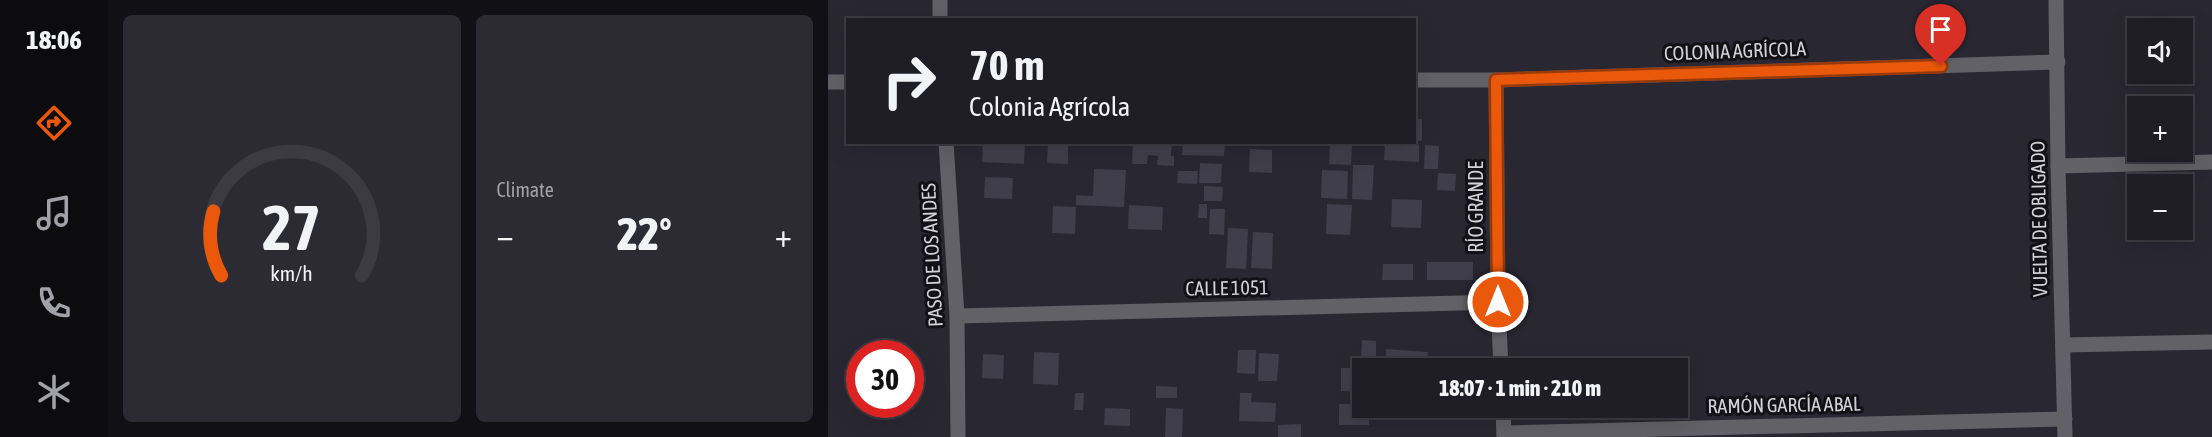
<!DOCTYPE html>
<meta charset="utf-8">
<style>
:root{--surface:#1f1d26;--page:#2c2a32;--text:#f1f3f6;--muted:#a1a2a7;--line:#3c3b43;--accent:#ea580c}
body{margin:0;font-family:"Asap Condensed",sans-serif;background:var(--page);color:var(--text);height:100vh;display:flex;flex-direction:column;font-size:22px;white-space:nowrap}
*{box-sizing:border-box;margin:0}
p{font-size:20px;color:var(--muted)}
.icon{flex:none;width:33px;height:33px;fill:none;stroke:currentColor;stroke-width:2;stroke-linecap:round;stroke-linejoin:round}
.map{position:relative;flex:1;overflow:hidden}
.panel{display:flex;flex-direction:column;gap:15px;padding:15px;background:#111015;width:720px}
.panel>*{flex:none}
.hud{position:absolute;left:18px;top:18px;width:570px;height:126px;border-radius:0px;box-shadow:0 6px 24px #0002,0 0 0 2px var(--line);background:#1f1d26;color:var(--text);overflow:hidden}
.controls{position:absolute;left:1299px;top:18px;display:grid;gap:12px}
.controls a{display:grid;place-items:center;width:66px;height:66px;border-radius:0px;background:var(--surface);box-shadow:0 6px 24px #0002,0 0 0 2px var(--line);font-size:30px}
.speed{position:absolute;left:18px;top:340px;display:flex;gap:12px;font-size:30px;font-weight:700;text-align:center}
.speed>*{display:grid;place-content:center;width:78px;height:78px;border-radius:50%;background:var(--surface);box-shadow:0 6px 24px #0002,0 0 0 2px var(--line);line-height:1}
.speed .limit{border:9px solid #d22;background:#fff;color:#111}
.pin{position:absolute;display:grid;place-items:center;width:51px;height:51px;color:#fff;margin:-62px -26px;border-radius:50% 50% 50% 0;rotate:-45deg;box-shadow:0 0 6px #0007}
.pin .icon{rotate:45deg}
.me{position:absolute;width:66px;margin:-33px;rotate:0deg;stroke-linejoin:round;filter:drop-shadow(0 0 4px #0008)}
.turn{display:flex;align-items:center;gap:21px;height:126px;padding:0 24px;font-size:27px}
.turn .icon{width:78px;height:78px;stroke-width:2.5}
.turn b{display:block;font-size:42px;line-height:51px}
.big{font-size:45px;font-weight:800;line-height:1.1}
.panel .card{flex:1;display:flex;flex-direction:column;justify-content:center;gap:9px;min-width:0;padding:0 21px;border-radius:9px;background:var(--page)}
.panel .dial{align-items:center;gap:0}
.dial svg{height:156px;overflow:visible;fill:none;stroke:var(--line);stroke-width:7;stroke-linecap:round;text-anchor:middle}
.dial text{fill:var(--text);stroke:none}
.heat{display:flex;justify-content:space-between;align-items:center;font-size:33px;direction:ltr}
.panel .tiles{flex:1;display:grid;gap:15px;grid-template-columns:repeat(2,1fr)}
.trip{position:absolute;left:524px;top:358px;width:336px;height:60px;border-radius:0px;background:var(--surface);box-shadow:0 6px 24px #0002,0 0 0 2px var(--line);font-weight:800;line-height:60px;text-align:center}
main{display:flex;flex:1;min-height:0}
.dock{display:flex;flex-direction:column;width:108px;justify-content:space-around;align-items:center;background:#0c0c0f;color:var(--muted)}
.dock .icon{width:42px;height:42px}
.dock .on{color:var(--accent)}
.dock b{font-size:27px;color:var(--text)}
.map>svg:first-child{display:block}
</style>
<main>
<nav class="dock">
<b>18:06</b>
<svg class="icon on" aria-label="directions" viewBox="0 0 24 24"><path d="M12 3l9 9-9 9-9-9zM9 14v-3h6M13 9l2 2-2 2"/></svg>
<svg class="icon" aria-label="music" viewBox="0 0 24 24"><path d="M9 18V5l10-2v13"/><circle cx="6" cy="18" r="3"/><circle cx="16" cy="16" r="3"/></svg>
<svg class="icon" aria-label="phone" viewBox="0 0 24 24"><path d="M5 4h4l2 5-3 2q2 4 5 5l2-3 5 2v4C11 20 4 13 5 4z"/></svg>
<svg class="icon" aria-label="climate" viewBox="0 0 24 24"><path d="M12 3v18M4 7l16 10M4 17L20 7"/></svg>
</nav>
<section class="panel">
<div class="tiles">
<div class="card dial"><svg viewBox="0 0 100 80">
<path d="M14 69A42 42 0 1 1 86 69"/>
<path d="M14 69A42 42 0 0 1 10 36" stroke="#ea580c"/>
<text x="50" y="56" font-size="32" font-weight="700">27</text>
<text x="50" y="72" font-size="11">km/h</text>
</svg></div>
<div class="card"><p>Climate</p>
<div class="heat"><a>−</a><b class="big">22°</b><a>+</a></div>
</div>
</div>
</section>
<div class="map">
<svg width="1384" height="437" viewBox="0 0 1384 437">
<rect width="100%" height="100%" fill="#292732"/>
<g fill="#403e4a">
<rect x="586" y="119" width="8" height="22"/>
<path d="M155,142H197L196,164L154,162Z"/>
<path d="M220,142H240V164L219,163Z"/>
<path d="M305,142H344L343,156H346V166L329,165L330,156L320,155L319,164H304Z"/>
<path d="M355,142H397L396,156L354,155Z"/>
<path d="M502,144L524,145L523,165L501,164Z"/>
<path d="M557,144L591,145V162L556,160Z"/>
<path d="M597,145L611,146L610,169H596Z"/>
<path d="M422,149L444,150V173L421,172Z"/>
<path d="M372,163L394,164L393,183H371Z"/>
<path d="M525,165H546L544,200L524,199Z"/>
<path d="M266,169L298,170L296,207L248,205V195L265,196Z"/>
<path d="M494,170L520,171L519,199L493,198Z"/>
<path d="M350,171H370L369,184L349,183Z"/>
<path d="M610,173L628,174L627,191L609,190Z"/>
<path d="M157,177L185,178L184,199L156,198Z"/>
<path d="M376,186L395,187L394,201H376Z"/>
<path d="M564,199L594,200L593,228L563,227Z"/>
<path d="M371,204H379V218H370Z"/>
<path d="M499,204L524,205L522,235L498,234Z"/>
<path d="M301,205L335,207L334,230L300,229Z"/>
<path d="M225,206L248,207L247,234L224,233Z"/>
<path d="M382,209H397L396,235L381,234Z"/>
<path d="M400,228L420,229L418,269L398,268Z"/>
<path d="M425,232L445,233L444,269L423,268Z"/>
<rect x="599" y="262" width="46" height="18"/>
<path d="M555,264H585V280H554Z"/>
<path d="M534,340L548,341V362H533Z"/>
<path d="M558,349L600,352L599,369L558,368Z"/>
<path d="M410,350H428L427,374L409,373Z"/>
<path d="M206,352L231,353L230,385L205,384Z"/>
<path d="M431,353L451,354L449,381H430Z"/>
<path d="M155,354L176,355L175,379L154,378Z"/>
<path d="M513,368H534V392L513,391Z"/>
<path d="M328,386L349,387V398H328Z"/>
<path d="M247,393H256L255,410H246Z"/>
<path d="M412,393H424L423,402L448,403L447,422L411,421Z"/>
<path d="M511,404H534V408H541V425H511Z"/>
<path d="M277,408L302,409V426L276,425Z"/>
<path d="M338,408L355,409L354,437H337Z"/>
<path d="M473,424V437H450V425Z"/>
</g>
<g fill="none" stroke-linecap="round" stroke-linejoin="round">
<g stroke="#626167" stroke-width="15">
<path d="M112,0V20"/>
<path d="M1228,0L1230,166L1237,437"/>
<path d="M586,80H668L1230,62"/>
<path d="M668,80L670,302L673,369"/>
<path d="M0,82H20"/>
<path d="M118,142L129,316L130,437"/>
<path d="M1230,166L1384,162"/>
<path d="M129,316L670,302"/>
<path d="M1235,345L1384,342"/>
<path d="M675,408L676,437"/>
<path d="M676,433L1237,419"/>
</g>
</g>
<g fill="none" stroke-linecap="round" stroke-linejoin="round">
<defs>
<path id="route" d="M670,302L668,80L1113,66"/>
</defs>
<use href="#route" stroke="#983908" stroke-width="15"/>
<use href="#route" stroke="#ea580c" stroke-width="10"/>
</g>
<g text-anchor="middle" stroke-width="6" stroke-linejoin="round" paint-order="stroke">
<g font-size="20" fill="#d2d1d9" stroke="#121116">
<text transform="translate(907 51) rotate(-2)" y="7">COLONIA AGRÍCOLA</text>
<text transform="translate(648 207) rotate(-90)" y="7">RÍO GRANDE</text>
<text transform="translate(1211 219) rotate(-91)" y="7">VUELTA DE OBLIGADO</text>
<text transform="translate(104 255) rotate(-93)" y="7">PASO DE LOS ANDES</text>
<text transform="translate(399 288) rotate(-1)" y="7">CALLE 1051</text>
<text transform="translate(956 405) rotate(-1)" y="7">RAMÓN GARCÍA ABAL</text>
</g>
</g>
</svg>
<div class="controls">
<a><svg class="icon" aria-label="sound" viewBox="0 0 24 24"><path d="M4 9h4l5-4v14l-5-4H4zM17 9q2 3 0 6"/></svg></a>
<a>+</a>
<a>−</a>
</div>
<div class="speed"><div class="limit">30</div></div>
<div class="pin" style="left:1113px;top:66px;background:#d93025"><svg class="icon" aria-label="arrive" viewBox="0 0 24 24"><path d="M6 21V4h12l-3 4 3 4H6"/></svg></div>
<svg class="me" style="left:670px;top:302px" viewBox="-20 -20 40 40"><circle r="17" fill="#ea580c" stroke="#fff" stroke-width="3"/><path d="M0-11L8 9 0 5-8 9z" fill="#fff"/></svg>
<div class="trip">18:07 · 1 min · 210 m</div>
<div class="hud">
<div class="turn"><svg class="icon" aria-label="right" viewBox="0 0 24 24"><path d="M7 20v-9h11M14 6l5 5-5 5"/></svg><div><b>70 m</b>Colonia Agrícola</div></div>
</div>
</div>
</main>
